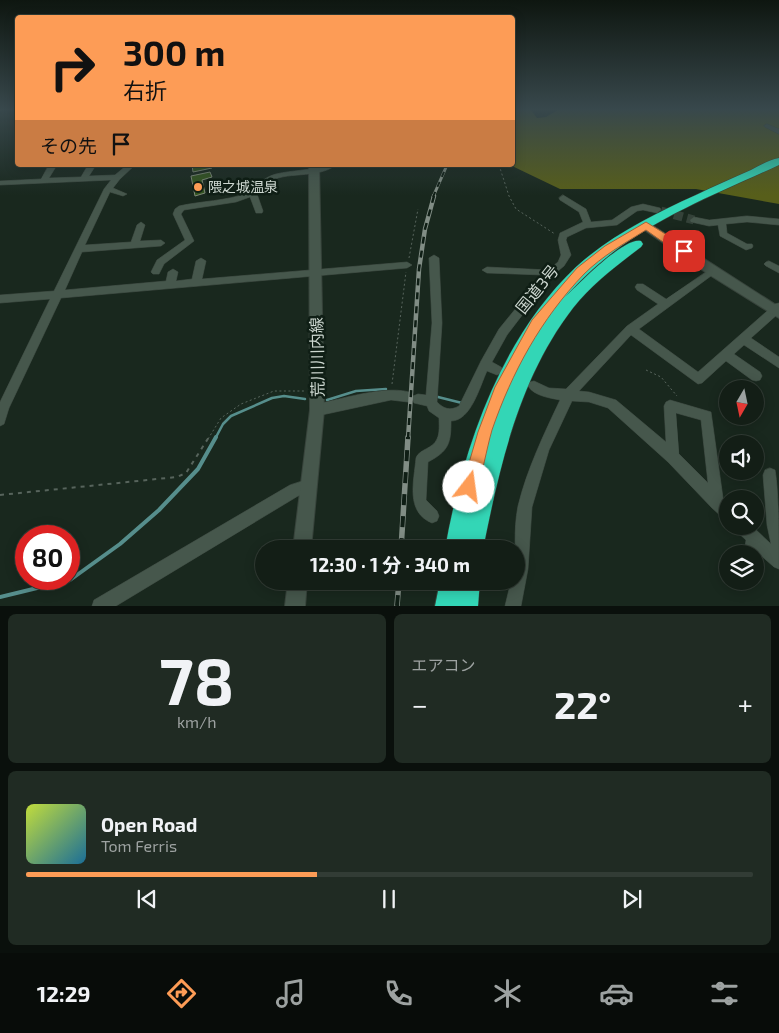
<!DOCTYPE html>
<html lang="ja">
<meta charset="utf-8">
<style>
:root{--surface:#131e16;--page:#202b23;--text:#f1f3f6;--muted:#9da2a1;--line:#323c35;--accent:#fd9c56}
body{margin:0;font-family:"Exo 2","Noto Sans JP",sans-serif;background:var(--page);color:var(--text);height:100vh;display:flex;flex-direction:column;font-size:19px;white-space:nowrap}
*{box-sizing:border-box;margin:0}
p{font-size:16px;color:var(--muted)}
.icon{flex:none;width:28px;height:28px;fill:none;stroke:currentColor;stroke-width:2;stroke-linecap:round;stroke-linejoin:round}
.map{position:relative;height:606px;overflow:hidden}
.drawer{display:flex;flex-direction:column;gap:8px;padding:8px;background:#0a100c;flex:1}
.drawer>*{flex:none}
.top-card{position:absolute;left:15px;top:15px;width:500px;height:152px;border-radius:5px;box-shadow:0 2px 12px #0003,0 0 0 1px var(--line);background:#fd9c56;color:#111;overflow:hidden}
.needle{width:32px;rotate:189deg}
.tools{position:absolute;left:719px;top:380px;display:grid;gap:10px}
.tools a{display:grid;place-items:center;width:45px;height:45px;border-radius:50%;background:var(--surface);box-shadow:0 2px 12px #0003,0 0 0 1px var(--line);font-size:25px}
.speed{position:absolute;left:15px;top:525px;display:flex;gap:10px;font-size:25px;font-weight:700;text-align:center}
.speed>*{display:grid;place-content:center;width:65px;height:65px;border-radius:50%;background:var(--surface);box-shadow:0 2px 12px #0003,0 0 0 1px var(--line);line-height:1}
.speed .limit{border:8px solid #d22;background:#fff;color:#111}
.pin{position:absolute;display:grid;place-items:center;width:42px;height:42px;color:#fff;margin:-21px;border-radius:10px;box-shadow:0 2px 8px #0006}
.me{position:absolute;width:55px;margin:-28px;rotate:15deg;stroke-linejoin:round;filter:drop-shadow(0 0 4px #0008)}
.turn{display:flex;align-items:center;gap:18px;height:105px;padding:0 25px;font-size:22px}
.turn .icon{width:65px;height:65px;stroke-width:2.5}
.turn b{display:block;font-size:35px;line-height:42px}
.then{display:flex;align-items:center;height:48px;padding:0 25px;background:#0003;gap:10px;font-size:19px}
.big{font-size:38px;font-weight:700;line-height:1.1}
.drawer .widget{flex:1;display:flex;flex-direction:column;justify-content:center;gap:8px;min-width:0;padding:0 18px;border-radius:8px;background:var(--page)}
.drawer .dial{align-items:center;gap:0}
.dial b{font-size:65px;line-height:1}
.song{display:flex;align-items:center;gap:15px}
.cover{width:60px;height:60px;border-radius:8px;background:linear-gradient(135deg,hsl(70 70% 55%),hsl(200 70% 35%))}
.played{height:5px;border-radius:2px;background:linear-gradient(90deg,var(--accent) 40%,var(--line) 40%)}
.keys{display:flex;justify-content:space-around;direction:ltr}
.heat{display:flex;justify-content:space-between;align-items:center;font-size:28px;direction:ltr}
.drawer .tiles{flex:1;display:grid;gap:8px;grid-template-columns:1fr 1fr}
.widget:last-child{grid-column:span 2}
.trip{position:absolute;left:255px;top:540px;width:270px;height:50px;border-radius:25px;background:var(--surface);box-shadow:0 2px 12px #0003,0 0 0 1px var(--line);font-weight:700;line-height:50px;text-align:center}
.tab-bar{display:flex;height:80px;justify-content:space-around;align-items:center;background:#080c09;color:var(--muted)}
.tab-bar .icon{width:35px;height:35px}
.tab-bar .active{color:var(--accent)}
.tab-bar b{font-size:22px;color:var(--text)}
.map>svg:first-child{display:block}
</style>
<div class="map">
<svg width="779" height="606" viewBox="0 0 779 606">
<rect width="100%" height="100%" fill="#19281e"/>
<path fill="#575e1a" d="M513,110H531L537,118L546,117L558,110H779V204L696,189H560L510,165H512Z"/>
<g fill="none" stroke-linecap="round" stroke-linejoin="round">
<g stroke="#568e8c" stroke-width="2.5">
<path d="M434,396L462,403"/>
<path d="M327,400L356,391L386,389"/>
<path d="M215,439L223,424L231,416L272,398L284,396L305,399"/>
</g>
<path stroke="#568e8c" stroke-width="4" d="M0,597L70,580L120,544L159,510L198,469L216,437"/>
</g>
<g fill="#32531e" stroke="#7e8978">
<path d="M192,165H211L212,168L193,172Z"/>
<path d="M210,172L212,177L202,180L205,193L195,196L191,176Z"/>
</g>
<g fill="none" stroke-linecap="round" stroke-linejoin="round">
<path stroke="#344239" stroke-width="9" stroke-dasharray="9 4.5" stroke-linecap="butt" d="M661,211L694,220"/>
<defs>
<g id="street">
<path d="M767,124L779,129V134L765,127L764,126Z"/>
<path d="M49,165H57L49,178L81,177L88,165H96L89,176L115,175L127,165H135L120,179L113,188L127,194L123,196L110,192L85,245L131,242L137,225L141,222L145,225L140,241L161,240L165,243L161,246L82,252L65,290L166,281L168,272L173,269L178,272L176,281L192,279L196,261L201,258L206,261L202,279L407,262L412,265L407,268L61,298L9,408L4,424L0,426V402L50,299L0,303V295L54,291L104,189L111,180L0,185V181L41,179Z"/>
<path d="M325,165H336C316,180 285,170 268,183C264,185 260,191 257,194L263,211L262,213H256L250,197L236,202L184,210L181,214L194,241L164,264L159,274H153L151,272L157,260L185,240L173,214L175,209L179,206C201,201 226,201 248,193C258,189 260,178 276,174C293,170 309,171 325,165Z"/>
<path d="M563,195L586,209L591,222L612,220L631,207L643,204L660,208L661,210L657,213L643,210L637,211L617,225L586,228L567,237L566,240L571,255L564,266L552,276L507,335L492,362L501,367L503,370L501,373L497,375L487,371C480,386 471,421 451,421C451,443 449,451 428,462L426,500L437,511L439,516L437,521L432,523C405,512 414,481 416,458C419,449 433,449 437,439C440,433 439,424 439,418L429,411L427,406L414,403L413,400L408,402L391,400L317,416L313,414L311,410L313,406L317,404C342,399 389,384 412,393L413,396L418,394L426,395L432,323L429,258L434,255L439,258L442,323L437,402C444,409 450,411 459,406L481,361L499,329L543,275L487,273L482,270L487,267L548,270L558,262L561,255L558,240L560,233L583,222L579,212L560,200L559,198Z"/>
<path d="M747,216L779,219V225L747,222L726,224L727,233L747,244H752L753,246L752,248L746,250L720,236L718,225L709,226L691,222L690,220L694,217L709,220Z"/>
<path d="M769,261L779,266V273L766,266L764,264L766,262Z"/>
<path d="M712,268L717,271L715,273L639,329L698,372L775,304L779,303V313L751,338L779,357V368L744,345L734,354L760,372L762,376L760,380L756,381L752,380L726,361L702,383L698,384L631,335L579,391L589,392L616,400L666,442L664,406L666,402L670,400L711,412L723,498L728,503V520L723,518L712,508L668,462L608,408L589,402L572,401L549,450L532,507L528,569L521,606H505L511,581H516C516,556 513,531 518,506C527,469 544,434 560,400C550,398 534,396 528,386L530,382L534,381L549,388L566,389L627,326L658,304L637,290L635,287L637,284H643L666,299ZM676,413L701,420L708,483L679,454Z"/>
<path d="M770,468L775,470C779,491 779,545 779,569L774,567L758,553L755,560V554H744L746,540L736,531L734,526H752L771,544L767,525L763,475L765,470Z"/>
<path d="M309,479L314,481L316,486L314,491L298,496L116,606H92L94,600L290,485Z"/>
</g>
<g id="secondary">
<path d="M309,165H319L324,410L311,549H293L310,410Z"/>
<path d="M647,222L779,307V318L708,274L643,229L642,226Z"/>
<path d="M288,581H307L305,606H285Z"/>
</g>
<g id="highway">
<path d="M779,158V165C723,191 661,215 612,253C594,267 579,282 564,298C576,287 624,236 641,241L643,244L641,247C616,266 592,284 573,308C519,378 500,465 483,549H445C463,448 500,339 576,267C610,236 654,214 696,195C714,186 733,178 751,170C760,165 769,160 779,158Z"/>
<path d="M440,581H480L478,606H435Z"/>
</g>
</defs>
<use href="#street" stroke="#38443c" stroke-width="1"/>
<use href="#secondary" stroke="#38443c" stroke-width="2"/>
<use href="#highway" stroke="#38443c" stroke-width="1"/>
<g stroke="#57645c" stroke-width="1" stroke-dasharray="2 2.5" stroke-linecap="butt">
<path d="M0,110H5"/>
<path d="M499,165L509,196L516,209L555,234"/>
<path d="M409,258L418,209"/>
<path d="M646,370L661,377L677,396"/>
<path d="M392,384L406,272"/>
<path d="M208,439L221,418L241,404L274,391H304"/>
</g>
<path stroke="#57645c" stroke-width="2" stroke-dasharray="4 5" stroke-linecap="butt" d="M0,495L177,477L186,473L209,437"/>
<use href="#street" fill="#46574c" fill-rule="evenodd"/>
<use href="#secondary" fill="#46574c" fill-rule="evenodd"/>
<use href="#highway" fill="#33d6b6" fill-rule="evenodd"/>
<defs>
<path id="rail-far2" d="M433,197L447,165"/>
<path id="rail-far1" d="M408,439L419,269L425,229L434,196"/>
<g id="rail">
<path d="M401,549L408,437"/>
<path d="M397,606L399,581"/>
</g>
</defs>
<use href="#rail-far2" stroke="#818d85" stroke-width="3"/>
<use href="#rail-far1" stroke="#818d85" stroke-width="4.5"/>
<use href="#rail" stroke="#818d85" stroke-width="5.5"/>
<use href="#rail-far2" stroke="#0f1e15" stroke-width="2" stroke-dasharray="5.5" stroke-linecap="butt"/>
<use href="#rail-far1" stroke="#0f1e15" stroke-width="2.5" stroke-dasharray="7" stroke-linecap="butt"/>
<use href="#rail" stroke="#0f1e15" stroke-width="4" stroke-dasharray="11" stroke-linecap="butt"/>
</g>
<linearGradient id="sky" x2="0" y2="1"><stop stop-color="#0e1610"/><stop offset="0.56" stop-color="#38484c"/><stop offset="1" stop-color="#38484c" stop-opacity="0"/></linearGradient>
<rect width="779" height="195" fill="url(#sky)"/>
<path fill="#fd9c56" stroke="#a46538" d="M646,222L688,248L689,251L688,254H680L646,230C625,243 602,256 584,274C541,319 512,372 492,430C486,451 483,473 475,493L469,495L464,493L462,487L478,432L495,387L532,320L577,268L605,246Z"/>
<circle fill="#fd9c56" stroke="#0f1e15" stroke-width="2" cx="198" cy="187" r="5"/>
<g text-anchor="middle" stroke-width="5" stroke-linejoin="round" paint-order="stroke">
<g font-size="14" fill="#cdd7d0" stroke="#0f1e15" text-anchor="start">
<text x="208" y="192">隈之城温泉</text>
</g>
<g font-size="16" fill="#cdd7d0" stroke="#0f1e15">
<text transform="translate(537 289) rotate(-51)" y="6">国道3号</text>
<text transform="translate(317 357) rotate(-91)" y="6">荒川川内線</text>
</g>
</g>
</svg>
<div class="tools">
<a><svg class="needle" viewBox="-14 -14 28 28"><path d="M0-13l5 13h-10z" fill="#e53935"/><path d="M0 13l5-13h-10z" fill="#9da2a1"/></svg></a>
<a><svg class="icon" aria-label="sound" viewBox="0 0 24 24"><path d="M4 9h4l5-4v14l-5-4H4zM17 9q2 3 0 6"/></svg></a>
<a><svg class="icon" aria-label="search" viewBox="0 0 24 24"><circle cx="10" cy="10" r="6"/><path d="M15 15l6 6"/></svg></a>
<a><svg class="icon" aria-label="layers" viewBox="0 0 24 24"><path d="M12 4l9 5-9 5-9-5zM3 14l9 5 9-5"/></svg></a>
</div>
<div class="speed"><div class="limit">80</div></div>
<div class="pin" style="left:684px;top:251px;background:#d93025"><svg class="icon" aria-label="arrive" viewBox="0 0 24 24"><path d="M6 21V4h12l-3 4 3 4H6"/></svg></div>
<svg class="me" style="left:469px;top:487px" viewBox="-20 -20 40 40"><circle r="19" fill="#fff"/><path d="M0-13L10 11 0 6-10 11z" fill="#fd9c56"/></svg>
<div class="trip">12:30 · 1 分 · 340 m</div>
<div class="top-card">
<div class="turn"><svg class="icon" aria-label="right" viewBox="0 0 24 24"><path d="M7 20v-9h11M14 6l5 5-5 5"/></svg><div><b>300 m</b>右折</div></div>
<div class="then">その先<svg class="icon" aria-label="arrive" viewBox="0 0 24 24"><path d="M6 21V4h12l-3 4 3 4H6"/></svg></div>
</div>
</div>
<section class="drawer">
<div class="tiles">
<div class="widget dial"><b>78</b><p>km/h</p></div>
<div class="widget"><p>エアコン</p>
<div class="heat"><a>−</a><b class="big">22°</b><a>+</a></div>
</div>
<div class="widget">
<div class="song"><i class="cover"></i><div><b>Open Road</b><p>Tom Ferris</p></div></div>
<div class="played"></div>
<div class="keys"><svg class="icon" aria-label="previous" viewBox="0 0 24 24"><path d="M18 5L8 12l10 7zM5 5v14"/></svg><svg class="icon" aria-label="pause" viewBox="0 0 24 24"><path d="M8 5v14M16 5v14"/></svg><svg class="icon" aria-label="next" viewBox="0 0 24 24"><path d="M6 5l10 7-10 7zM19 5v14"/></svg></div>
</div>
</div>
</section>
<nav class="tab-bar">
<b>12:29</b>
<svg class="icon active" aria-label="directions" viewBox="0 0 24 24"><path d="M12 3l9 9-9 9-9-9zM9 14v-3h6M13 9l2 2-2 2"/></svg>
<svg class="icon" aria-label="music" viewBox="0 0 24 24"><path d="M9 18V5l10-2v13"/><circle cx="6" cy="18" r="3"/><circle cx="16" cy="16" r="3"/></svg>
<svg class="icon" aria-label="phone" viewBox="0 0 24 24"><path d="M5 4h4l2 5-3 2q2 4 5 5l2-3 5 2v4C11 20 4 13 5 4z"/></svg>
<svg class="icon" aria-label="climate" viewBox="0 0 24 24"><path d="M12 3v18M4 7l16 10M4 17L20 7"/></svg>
<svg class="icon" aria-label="car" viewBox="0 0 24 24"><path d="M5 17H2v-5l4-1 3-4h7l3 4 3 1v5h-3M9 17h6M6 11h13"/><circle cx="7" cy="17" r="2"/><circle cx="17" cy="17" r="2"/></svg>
<svg class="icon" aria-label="filters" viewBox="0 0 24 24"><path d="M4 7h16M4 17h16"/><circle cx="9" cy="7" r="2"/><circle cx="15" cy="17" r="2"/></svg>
</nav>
